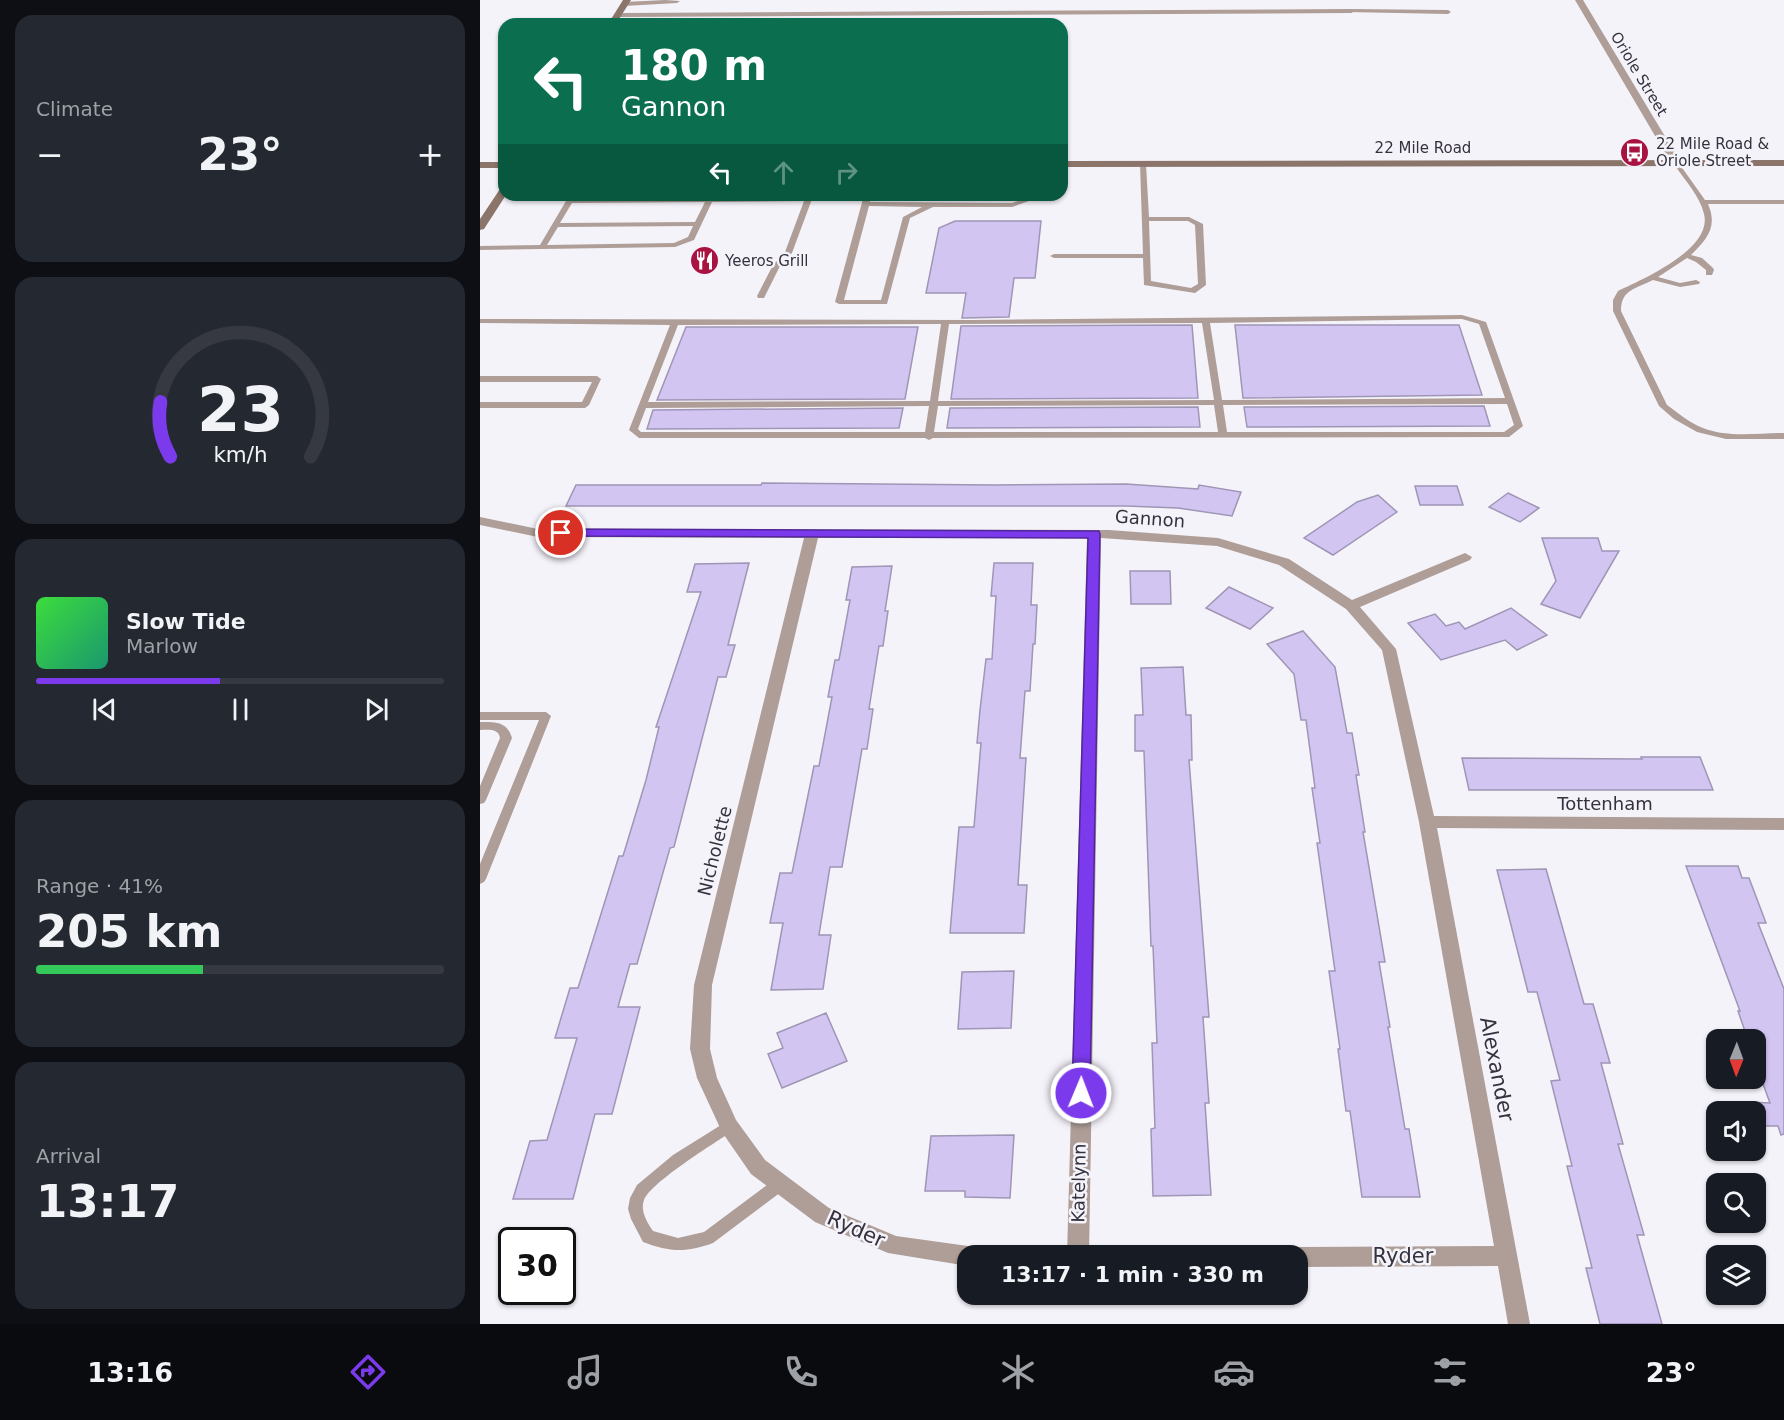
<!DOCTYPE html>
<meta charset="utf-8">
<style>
:root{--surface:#171b24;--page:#242831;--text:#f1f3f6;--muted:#9ea1a6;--line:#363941;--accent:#7c3aed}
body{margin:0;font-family:"DejaVu Sans",sans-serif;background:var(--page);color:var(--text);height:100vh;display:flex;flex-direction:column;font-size:22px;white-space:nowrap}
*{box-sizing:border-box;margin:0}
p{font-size:20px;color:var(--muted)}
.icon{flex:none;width:33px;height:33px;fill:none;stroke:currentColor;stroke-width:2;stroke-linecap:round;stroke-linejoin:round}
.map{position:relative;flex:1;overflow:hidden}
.panel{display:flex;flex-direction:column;gap:15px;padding:15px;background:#0d0f14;width:480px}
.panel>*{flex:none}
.banner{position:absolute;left:18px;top:18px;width:570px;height:183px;border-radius:18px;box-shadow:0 2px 4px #0004;background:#0b6e4f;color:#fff;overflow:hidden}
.needle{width:39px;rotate:181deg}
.controls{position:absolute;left:1226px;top:1029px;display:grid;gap:12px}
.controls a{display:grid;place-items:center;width:60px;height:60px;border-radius:12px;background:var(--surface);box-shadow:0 2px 4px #0004;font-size:30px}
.speed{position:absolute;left:18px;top:1227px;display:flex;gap:12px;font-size:30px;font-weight:700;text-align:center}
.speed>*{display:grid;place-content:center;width:78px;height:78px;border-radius:50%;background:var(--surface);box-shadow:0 2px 4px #0004;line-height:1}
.speed .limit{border:3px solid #111;border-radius:9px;background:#fff;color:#111}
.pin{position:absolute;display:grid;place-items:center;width:51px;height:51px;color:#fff;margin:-26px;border:3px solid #fff;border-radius:50%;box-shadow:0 2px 6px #0007}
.me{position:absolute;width:66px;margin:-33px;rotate:1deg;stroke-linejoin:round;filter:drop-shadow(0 0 4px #0008)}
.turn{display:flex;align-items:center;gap:21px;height:126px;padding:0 24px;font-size:27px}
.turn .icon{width:78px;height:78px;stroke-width:2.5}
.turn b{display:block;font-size:42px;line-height:51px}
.lanes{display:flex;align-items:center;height:57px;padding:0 24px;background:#0003;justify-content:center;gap:30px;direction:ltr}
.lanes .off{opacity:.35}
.big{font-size:45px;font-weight:600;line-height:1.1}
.panel .card{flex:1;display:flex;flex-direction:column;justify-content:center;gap:9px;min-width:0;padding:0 21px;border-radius:18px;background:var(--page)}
.panel .dial{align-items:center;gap:0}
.dial svg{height:156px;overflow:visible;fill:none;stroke:var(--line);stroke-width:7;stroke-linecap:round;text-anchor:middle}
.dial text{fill:var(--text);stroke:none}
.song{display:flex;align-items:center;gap:18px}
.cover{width:72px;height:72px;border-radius:9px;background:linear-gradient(135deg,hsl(120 70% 55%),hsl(160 70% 35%))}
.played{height:6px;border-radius:3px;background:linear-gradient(90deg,var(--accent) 45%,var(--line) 45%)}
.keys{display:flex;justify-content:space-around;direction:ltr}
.heat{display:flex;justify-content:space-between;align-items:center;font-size:33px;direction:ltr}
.charge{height:9px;border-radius:4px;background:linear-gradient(90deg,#34c759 41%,var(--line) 0)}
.trip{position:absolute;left:477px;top:1245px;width:351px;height:60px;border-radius:18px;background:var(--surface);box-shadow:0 2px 4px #0004;font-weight:600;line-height:60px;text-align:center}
.tab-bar{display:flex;height:96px;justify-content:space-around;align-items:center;background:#090b0e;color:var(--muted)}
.tab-bar .icon{width:42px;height:42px}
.tab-bar .selected{color:var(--accent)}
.tab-bar b{font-size:27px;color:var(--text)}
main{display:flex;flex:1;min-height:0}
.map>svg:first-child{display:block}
</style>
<main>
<section class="panel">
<div class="card"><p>Climate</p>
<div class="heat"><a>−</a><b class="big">23°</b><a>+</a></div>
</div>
<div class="card dial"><svg viewBox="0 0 100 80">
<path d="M14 69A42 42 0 1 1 86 69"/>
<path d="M14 69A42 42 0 0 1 9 41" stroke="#7c3aed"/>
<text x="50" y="56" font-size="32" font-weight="700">23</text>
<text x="50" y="72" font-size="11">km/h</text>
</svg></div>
<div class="card">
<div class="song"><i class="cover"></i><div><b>Slow Tide</b><p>Marlow</p></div></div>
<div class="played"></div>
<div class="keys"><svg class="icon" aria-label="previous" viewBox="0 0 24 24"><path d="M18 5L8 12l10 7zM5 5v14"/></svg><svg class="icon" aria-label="pause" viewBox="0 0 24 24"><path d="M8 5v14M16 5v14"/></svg><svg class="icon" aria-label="next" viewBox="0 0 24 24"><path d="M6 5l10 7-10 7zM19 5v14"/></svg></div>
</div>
<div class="card"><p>Range · 41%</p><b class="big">205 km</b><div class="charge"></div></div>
<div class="card"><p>Arrival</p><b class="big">13:17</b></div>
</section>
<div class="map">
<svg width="1304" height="1324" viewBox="0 0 1304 1324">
<rect width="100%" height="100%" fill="#f5f3fa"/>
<g fill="#d3c5f2" stroke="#9f95b5" stroke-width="1.5">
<path d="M475,221H561L555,278H534L529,317L482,318L486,293H446L459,228Z"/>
<path d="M712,325L718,398L471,399L481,326Z"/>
<path d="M755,325H979L1002,395L763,398Z"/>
<path d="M206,327H438L425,399L177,400Z"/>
<path d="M1004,406L1010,426L767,427L764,407Z"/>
<path d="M718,407L720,427L467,428L470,408Z"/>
<path d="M423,408L419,428L167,429L173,410Z"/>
<path d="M282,483L515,485L646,484L718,489L719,485L761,492L752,516L698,508L646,506H86L96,485H281Z"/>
<path d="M935,486H977L983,505H940Z"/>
<path d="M1028,493L1059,508L1040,522L1009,507Z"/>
<path d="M898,495L917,512L853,555L824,538L877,502Z"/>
<path d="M1062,538H1118L1122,551H1139L1100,618L1061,604L1076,581Z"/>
<path d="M269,563L248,645H255L246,677H238L194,847L190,848L157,964H150L138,1007H160L132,1114H115L93,1199H33L50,1141L67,1140L97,1038H75L90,988H98L139,856H143L166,780L179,727H176L221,592H207L215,564Z"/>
<path d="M514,563H553L551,605H557L555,644H553L550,691H545L540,758H546L538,885H547L544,933H470L479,827H494L501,743H497L500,710L506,659H512L516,596H511Z"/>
<path d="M412,566L405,611H408L403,646H399L389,709H393L387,749H382L362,867H350L339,935H351L343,989L291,990L303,923H290L300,873H312L334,766H339L352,697H348L355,660H359L370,600H366L372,567Z"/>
<path d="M650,571H690L691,604H651Z"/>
<path d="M749,587L793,608L770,629L726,608Z"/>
<path d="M1031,608L1067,635L1037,650L1025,640L961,660L928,623L955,614L966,626L979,622L985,629Z"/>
<path d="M823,631L855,667L867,733H872L879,775H876L885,832H883L905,962H899L910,1027H908L925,1129H929L940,1197H882L870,1111H866L858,1049H860L849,971H855L837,843H840L832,788H835L826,720H821L814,674L787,644Z"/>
<path d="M703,667L706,715H711L712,760H709L729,1017H723L729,1103H725L731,1195L673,1196L671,1129L675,1128L672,1043H677L673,946H671L664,751H655V715H663L661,668Z"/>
<path d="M1161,757H1220L1233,790H989L982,758L1162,759Z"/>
<path d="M1206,866H1258L1262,878H1269L1286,923H1278L1304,989V1134L1301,1135L1298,1126H1277L1275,1112H1273L1270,1102L1290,1103L1275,1062V1040H1268L1258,1011H1260Z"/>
<path d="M1066,869L1104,1004H1113L1130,1063H1121L1143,1144H1138L1164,1235H1157L1182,1324H1120L1106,1268H1112L1087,1166H1092L1071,1081L1080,1080L1057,992H1048L1017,870Z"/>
<path d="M534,971L531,1028L478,1029L482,972Z"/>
<path d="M346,1013L367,1061L302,1088L288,1054L303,1048L297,1033Z"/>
<path d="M534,1135L530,1198L485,1197V1191H445L451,1136Z"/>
</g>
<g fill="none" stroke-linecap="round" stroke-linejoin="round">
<g fill="#ae9e97" fill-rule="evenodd">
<path d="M185,0L200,1L197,3L144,6L141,4L144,2Z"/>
<path d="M869,9L968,10L971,12L968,14L867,12V10Z"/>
<path d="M663,162L666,164L669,217H709L723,224L726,285L715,293L664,285L663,258H574L570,256L574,254H663L660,164ZM669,221H708L715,225L718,284L711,288L671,281Z"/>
<path d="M1194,162H1198L1225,200H1304V204H1228C1238,227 1227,239 1211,255L1222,258L1233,268L1234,270L1232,275H1226V270L1216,262L1207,258L1178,277L1200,283L1216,280L1220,282L1219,284L1200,287L1173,280C1156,289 1141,289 1141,311L1187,405C1198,413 1210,423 1223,428C1248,438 1278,433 1304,433V439H1246L1217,432L1194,419L1179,406L1133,311V300L1138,291C1163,279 1233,249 1224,214C1220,196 1204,179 1193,163Z"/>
<path d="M228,195H236L234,198L328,197L332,199L312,253L300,266L284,298H278L277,296L293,265L305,252L324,201L232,202L214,240L195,247L0,250V246L60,245L86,201L90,199L227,198ZM225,202L215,222L80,223L92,203ZM213,226L208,237L194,243L67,245L78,227Z"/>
<path d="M384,195H392L390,202L532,203L544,199V195H552V200L532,207H453L430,218L407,304H359L355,302ZM389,206L442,207L423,217L401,300H364Z"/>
<path d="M982,315L1006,322L1043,426L1029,437L453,438L449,440L445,438H159L149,430L190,325L0,323V319L491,320ZM982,319L999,324L1025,398L742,400L730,323ZM722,323L734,400L458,401L469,324ZM461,324L450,401L168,402L198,325ZM1027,404L1034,425L1024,432H747L743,405ZM734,405L738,432H454L458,406ZM449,406L445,432H161L158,429L166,408Z"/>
<path d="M0,376H117L121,379L109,405L105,408H0V402H102L112,382H0Z"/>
<path d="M0,712H66L71,716L6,879L4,882L0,884V864L59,720H0Z"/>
<path d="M0,722C15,722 27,721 32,738L6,800L4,803L0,804V786L20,738C18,728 9,730 0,730Z"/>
<path d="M249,1120L254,1122L256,1126L254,1130C235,1143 171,1182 164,1200C160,1211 167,1222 173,1231L198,1238L224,1232L295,1179L300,1177L305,1179L307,1184L305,1189L233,1243C206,1253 189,1252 163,1242L151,1219L148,1209L150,1198L157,1185L193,1155Z"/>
</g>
<g fill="#ae9e97" fill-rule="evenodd">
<path d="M1095,0H1103L1201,163L1199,165L1191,163Z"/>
<path d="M869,9L873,11L872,13L138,17L134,15L138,13Z"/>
<path d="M0,517L58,529L629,530L738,538L809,559L872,600L985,553L992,557L990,560L880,607L916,649L954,816L1304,818V830L957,828L1050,1324H1028L1018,1266L818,1267V1256H808L810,1250L818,1247L1014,1246L939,822L902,650L866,609L799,565L737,546L621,538L609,1256H587L607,538H338L232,985L230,1049L237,1078L256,1120L285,1160L349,1208L416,1236L488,1246L496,1249L498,1256H488V1266L408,1253L335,1222L271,1174L242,1132L217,1078L210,1049L214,985L324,538L58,537L0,525Z"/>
</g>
<g fill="#8b746a" fill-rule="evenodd">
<path d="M143,0H151L136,24H128Z"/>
<path d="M1304,160V166L582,167V161Z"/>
<rect x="0" y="162" width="24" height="6"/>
<path d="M24,188V195H26L4,229L0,230V219L20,189Z"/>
</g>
</g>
<path fill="#7c3aed" stroke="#51269a" stroke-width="1.5" d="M81,529L619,531L620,534L610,1093L608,1098L601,1100L595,1098L592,1093L608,538L76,536L74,533Z"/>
<defs>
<symbol id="bus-disc" viewBox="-11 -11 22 22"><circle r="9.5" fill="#a91342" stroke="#f5f3fa"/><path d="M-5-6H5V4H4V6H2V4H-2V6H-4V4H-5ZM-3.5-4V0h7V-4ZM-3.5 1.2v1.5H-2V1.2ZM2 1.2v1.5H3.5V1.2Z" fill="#fff"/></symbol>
<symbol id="restaurant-disc" viewBox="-11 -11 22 22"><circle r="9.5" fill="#a91342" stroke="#f5f3fa"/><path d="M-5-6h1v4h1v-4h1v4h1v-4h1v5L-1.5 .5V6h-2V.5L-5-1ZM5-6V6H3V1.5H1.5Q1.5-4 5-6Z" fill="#fff"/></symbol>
</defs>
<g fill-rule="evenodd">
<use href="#bus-disc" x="1138" y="136" width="33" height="33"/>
<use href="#restaurant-disc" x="208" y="244" width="33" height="33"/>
</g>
<g text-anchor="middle" stroke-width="5" stroke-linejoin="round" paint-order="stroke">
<g font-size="15" fill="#35313e" stroke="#f5f3fa">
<text transform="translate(1159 74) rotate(59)" y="5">Oriole Street</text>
<text x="943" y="153">22 Mile Road</text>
</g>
<g font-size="15" fill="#35313e" stroke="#f5f3fa" text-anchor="start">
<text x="1176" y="149">22 Mile Road &amp;<tspan x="1176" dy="17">Oriole Street</tspan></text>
<text x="245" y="266">Yeeros Grill</text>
</g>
<g font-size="18" fill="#35313e" stroke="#f5f3fa">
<text transform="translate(670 519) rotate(4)" y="6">Gannon</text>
<text x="1125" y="810">Tottenham</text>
<text transform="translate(235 851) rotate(-76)" y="6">Nicholette</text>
<text transform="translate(599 1183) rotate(-89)" y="6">Katelynn</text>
</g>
<g font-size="21" fill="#35313e" stroke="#f5f3fa">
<text transform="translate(1017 1069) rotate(79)" y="7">Alexander</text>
<text transform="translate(376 1229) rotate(24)" y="7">Ryder</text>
<text x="923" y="1263">Ryder</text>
</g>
</g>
</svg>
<div class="controls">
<a><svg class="needle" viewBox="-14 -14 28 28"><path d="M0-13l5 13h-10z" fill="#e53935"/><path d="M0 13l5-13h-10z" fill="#9ea1a6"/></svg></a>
<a><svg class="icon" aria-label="sound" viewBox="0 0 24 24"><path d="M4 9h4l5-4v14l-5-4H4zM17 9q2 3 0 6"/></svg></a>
<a><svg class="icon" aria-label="search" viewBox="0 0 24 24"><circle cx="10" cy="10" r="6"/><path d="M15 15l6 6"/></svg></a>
<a><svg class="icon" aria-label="layers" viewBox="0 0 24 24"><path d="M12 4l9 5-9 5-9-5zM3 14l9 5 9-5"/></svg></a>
</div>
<div class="speed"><div class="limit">30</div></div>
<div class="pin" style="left:81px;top:533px;background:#d93025"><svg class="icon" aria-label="arrive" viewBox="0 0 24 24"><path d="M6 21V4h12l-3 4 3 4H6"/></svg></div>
<svg class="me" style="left:601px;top:1093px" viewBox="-20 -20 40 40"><circle r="17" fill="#7c3aed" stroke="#fff" stroke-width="3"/><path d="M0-11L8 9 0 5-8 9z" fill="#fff"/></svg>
<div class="trip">13:17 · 1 min · 330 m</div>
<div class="banner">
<div class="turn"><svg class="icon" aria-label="left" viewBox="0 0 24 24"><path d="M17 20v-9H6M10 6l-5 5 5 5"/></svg><div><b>180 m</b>Gannon</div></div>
<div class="lanes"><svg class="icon" aria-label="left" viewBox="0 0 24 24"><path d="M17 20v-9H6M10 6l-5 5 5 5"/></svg><svg class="icon off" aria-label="ahead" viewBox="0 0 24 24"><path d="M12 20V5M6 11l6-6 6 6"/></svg><svg class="icon off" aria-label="right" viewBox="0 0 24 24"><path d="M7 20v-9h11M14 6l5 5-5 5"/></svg></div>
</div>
</div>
</main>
<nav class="tab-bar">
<b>13:16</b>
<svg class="icon selected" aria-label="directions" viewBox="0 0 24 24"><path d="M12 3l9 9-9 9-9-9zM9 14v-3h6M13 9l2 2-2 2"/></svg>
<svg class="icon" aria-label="music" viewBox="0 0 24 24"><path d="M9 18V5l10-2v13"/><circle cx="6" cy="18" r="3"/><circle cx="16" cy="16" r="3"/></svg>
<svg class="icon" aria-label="phone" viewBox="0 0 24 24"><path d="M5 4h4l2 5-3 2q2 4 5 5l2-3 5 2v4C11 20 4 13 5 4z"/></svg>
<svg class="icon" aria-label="climate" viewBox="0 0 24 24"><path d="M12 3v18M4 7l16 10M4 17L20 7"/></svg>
<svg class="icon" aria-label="car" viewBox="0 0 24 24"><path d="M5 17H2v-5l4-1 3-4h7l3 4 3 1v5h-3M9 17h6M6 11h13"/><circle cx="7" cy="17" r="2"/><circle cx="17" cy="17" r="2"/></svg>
<svg class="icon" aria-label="filters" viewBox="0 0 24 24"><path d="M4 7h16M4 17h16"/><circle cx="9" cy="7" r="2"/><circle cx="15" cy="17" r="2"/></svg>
<b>23°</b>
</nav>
